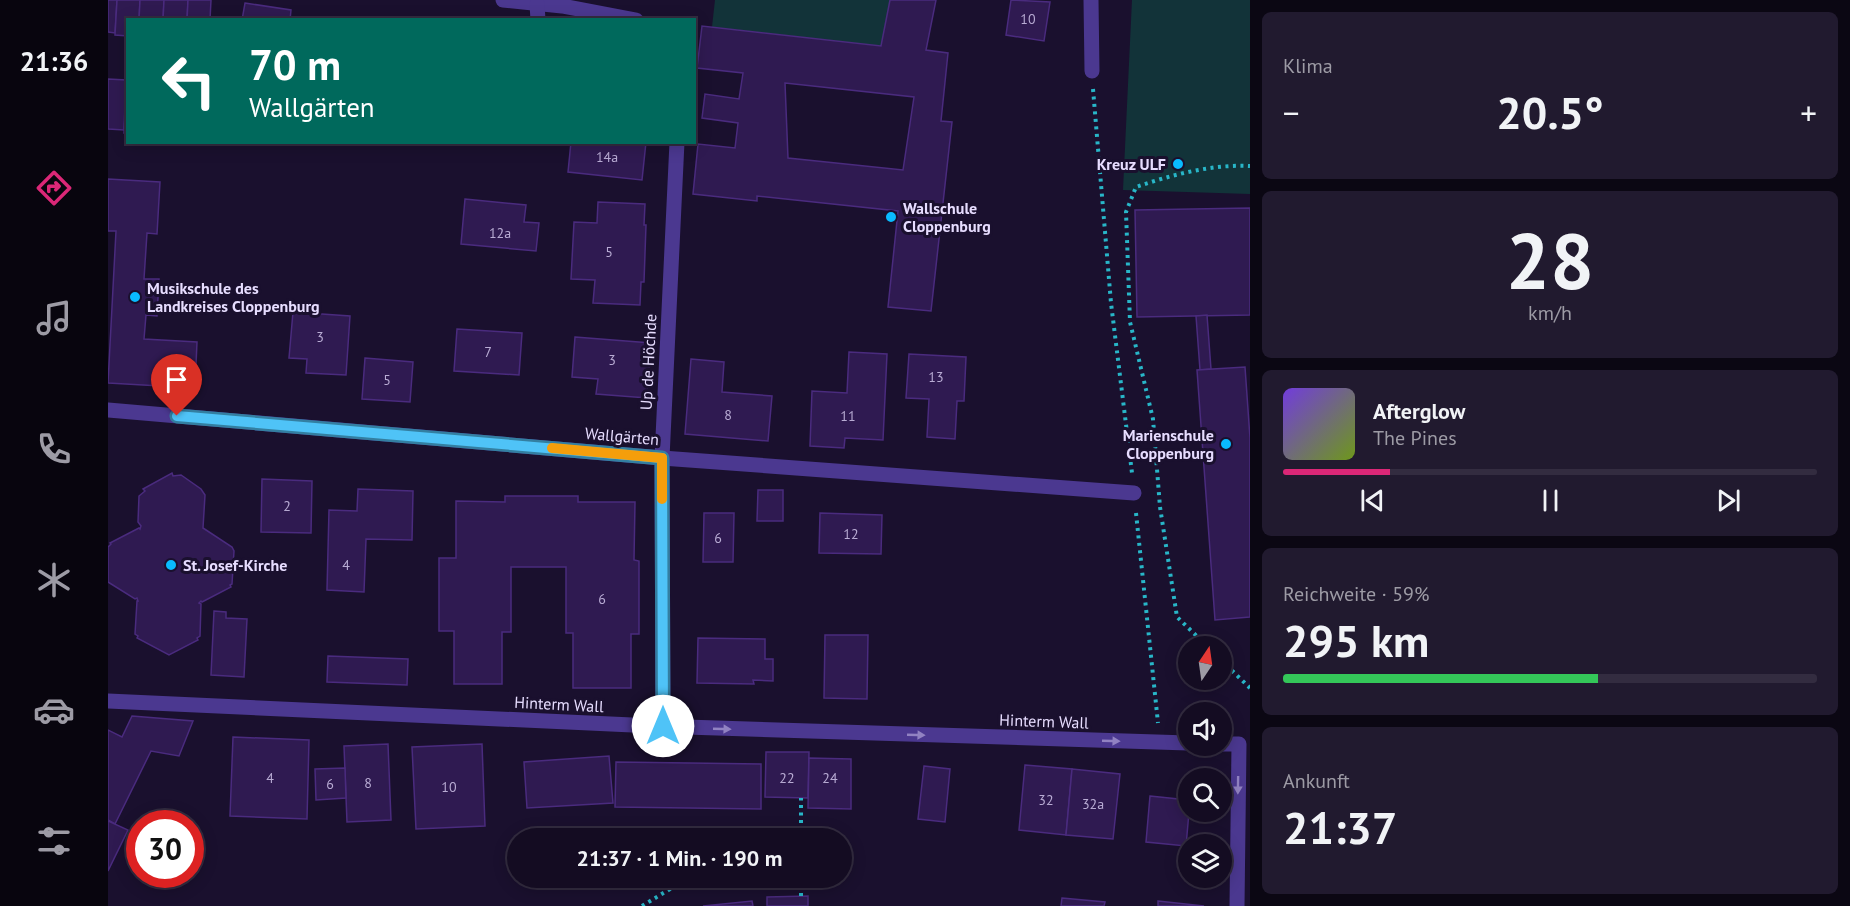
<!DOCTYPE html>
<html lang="de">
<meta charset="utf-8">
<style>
:root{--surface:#140c22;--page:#211a2f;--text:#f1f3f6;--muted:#9d9ba5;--line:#332c40;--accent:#db2777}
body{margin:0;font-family:"PT Sans",sans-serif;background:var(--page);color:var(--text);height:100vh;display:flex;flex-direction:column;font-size:22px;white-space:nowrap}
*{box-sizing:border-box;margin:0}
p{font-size:20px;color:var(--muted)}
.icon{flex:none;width:33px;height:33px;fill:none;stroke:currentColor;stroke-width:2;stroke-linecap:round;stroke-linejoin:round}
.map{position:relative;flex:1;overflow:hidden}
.sheet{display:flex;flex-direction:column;gap:12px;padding:12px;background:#0b0713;width:600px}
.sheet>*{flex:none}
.top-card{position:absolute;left:18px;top:18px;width:570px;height:126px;border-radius:0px;box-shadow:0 3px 15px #0003,0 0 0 2px var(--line);background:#00695c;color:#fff;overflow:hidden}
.needle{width:39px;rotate:13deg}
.controls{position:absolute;left:1070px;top:636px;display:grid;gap:12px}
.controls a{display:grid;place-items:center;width:54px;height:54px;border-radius:50%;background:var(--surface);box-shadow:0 3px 15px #0003,0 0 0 2px var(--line);font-size:30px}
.speed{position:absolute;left:18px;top:810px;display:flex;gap:12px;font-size:30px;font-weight:700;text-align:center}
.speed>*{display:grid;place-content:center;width:78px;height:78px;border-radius:50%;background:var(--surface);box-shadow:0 3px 15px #0003,0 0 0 2px var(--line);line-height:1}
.speed .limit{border:9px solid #d22;background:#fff;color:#111}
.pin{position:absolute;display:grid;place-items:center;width:51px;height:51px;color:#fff;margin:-62px -26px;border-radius:50% 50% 50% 0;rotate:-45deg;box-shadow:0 0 6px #0007}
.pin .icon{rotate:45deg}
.me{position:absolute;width:66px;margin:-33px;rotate:0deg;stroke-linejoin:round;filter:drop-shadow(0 0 4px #0008)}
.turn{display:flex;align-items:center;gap:21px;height:126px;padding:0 24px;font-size:27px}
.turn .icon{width:78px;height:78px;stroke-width:2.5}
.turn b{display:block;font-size:42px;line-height:51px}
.big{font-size:45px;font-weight:600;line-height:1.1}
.sheet .tile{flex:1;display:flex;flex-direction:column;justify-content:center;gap:9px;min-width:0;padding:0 21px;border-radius:9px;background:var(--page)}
.sheet .dial{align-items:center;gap:0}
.dial b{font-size:78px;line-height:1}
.song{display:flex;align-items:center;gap:18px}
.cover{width:72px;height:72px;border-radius:9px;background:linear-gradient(135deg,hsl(260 70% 55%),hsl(80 70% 35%))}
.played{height:6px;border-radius:3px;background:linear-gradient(90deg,var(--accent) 20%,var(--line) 20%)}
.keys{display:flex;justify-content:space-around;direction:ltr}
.heat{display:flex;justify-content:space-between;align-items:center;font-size:33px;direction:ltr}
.charge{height:9px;border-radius:4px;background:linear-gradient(90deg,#34c759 59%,var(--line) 0)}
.trip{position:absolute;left:399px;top:828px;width:345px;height:60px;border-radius:30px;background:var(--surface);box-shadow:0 3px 15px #0003,0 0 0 2px var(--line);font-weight:600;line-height:60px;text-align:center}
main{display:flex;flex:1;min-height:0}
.menu{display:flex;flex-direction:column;width:108px;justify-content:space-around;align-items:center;background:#08050e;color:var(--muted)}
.menu .icon{width:42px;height:42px}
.menu .selected{color:var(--accent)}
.menu b{font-size:27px;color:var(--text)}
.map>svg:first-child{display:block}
</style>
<main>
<nav class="menu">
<b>21:36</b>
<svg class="icon selected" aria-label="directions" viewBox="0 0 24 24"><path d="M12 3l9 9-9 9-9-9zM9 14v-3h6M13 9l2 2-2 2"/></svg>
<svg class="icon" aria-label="music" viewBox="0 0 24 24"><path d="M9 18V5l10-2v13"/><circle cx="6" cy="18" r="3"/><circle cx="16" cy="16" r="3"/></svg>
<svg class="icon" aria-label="phone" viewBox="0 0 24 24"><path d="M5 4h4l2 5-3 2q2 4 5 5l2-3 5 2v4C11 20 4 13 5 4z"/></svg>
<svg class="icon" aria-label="climate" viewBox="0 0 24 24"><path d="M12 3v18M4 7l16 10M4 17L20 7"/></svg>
<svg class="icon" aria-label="car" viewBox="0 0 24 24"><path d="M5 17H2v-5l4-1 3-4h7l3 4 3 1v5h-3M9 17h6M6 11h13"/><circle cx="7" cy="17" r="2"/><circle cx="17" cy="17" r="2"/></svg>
<svg class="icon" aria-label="filters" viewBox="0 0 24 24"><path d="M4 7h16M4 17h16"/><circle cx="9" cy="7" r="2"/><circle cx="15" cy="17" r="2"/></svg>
</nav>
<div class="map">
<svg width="1142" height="906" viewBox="0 0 1142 906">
<rect width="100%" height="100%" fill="#1a102e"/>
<g fill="#123339">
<path d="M607,0H782L773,46L604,27Z"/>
<path d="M1024,0H1142V194L1015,190Z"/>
</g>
<g fill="#2f1a51" stroke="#4a2b7e" stroke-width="1.5" fill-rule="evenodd">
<path d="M0,0H9L7,33L0,32Z"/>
<path d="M9,0H32L31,20H20V36L7,35Z"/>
<path d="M32,0H56L55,20H31Z"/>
<path d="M56,0H80L79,20H55Z"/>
<path d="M80,0H103L102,20H79Z"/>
<path d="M782,0H828L818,50L840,53L833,121L844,122L823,311L780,307L790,211L649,196V201L585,194L590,144L627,148L630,123L594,118L597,94L631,99L635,73L589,68L594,26L773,46ZM677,83L806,97L795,170L680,158Z"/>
<path d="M903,0L942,2L936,41L898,35Z"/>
<path d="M137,3L183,10L182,20H134Z"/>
<path d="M212,17L242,20H212Z"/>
<path d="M0,79L18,80L16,130L0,129Z"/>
<path d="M19,82H20V133H16Z"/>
<path d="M463,142H538L534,180L460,172Z"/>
<path d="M0,179L52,182L49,234L39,233L36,279H51L49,316L38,315L36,339L89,342L87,388L0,383L8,231H0Z"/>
<path d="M357,199L418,205L416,222L431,223L428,251L353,244Z"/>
<path d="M490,202L537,204L536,225H538L536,282H533L532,305L485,303L487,280L463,279L466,222L489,223Z"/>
<path d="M1142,208V315L1029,317L1027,210Z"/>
<path d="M185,312L242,316L238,375L198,373L199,359L181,358Z"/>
<path d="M1099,315L1103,369L1092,370L1088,316Z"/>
<path d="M349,329L414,333L411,375L346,371Z"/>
<path d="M467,337L543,343L539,398L488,394L490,379L464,377Z"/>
<path d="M741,352L779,354L775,440L737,438L736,448L702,446L704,391L739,393Z"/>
<path d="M801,354L858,357L856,401H849L847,439L819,437L821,399L798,398Z"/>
<path d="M257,358L305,362L302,402L254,399Z"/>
<path d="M583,359L616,362L614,392L664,396L660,441L577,434Z"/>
<path d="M1137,367L1142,438V617L1107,620L1089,370Z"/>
<path d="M64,473L65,476L73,475L93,489L97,495L95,528L124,547L126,551L124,584L122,585L123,587L94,602L93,601L91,603L93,604L92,636L89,638L90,640L61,655L29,638L30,636L27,634L29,601H30L29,598L27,599L0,582V547L3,544L2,543L31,528L32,529L33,526L30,522L31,496L37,491L35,489Z"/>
<path d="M154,479L204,481L203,533L153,532Z"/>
<path d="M250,489L305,491L304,540L258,539L256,592L219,590L221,510L249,511Z"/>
<path d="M650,490H675V521H649Z"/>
<path d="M397,496H470V502H527L526,560L531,561V634H523V688H465V633H458V567H403V632H394V684H346V631H331V558H348V501L397,502Z"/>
<path d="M596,513H626L625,562H595Z"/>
<path d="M712,513L774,515L773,554L711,553Z"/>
<path d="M106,611L118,612V618L139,619L136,677L103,675Z"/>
<path d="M717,635H760L759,699L716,698Z"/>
<path d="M590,638L657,639V659H665V681L645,680L646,684L589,683Z"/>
<path d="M220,656L300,659L299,685L219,682Z"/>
<path d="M24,716L85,721L71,756L43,751L7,824L0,820V730L14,737Z"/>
<path d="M125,737L201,740L199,819L122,816Z"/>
<path d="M280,744L283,820L239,822L236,746Z"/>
<path d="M374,744L377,826L308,829L304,747Z"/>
<path d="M658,752H701L700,798L657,797Z"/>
<path d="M501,756L505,803L419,808L416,762Z"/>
<path d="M701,758L743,759V809L700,808Z"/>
<path d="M508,762L653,764V809L507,807Z"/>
<path d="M917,765L964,769L958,835L911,830Z"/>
<path d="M816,766L842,769L837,822L810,819Z"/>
<path d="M237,768L238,798L208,800L207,769Z"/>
<path d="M964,769L1012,774L1005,839L958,835Z"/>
<path d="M1042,796L1080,800L1081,812L1078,846L1038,842Z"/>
<path d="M0,821L20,830L0,871Z"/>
<path d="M700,896V906H659V897Z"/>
<path d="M954,898L997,902L996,906H953Z"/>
<path d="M644,901L645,906H595Z"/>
<path d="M1050,901L1096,906H1050Z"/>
</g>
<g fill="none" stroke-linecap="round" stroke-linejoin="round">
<g stroke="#28b6c8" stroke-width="4" stroke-dasharray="3 4.5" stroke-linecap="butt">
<path d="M985,89L1003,303L1024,473"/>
<path d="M1028,513L1050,723"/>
<path d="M1099,646L1069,617L1052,507L1045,419L1022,322L1018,212L1028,187C1063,175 1104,164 1142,166"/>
<path d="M1113,660L1142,688"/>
<path d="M693,838V798"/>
<path d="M693,896V878"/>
<path d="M534,906L562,889L564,878"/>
</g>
<g stroke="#4b3890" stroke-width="15">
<path d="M395,0L454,6L528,20"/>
<path d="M983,0L984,71"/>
<path d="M429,4L430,20"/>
<path d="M0,410L554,458L1026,493"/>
<path d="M0,701L546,726L1080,743"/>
<path d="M555,727L554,458L569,142"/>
<path d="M1113,744H1131L1129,906"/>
</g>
</g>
<defs><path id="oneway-solid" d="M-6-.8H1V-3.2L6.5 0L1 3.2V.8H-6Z" transform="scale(1.5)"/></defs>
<g fill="#9182c2">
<use href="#oneway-solid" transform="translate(614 729) rotate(2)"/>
<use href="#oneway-solid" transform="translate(808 735) rotate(2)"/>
<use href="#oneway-solid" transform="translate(1003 741) rotate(2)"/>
<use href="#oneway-solid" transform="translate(1130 785) rotate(91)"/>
</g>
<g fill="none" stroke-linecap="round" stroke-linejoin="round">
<defs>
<path id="route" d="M69,416L554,458L555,726"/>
</defs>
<use href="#route" stroke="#337fa1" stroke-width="15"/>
<use href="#route" stroke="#4fc3f7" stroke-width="10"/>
<path stroke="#f59e0b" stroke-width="10" d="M444,448L554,458V499"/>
</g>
<g fill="#09bbff" stroke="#1a102e" stroke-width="2">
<circle cx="1070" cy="164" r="6"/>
<circle cx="783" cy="217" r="6"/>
<circle cx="27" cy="297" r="6"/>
<circle cx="1118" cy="444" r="6"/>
<circle cx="63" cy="565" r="6"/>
</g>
<g text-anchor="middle" stroke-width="6" stroke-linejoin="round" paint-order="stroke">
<g font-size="14" fill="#b9acd4">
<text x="920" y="24">10</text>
<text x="499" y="162">14a</text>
<text x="392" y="238">12a</text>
<text x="501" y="257">5</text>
<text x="212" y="342">3</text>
<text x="380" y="357">7</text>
<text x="504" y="365">3</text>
<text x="828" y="382">13</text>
<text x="279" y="385">5</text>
<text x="620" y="420">8</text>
<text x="740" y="421">11</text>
<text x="179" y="511">2</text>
<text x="743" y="539">12</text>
<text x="610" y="543">6</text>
<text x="238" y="570">4</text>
<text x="494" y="604">6</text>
<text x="162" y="783">4</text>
<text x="679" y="783">22</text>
<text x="722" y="783">24</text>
<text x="260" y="788">8</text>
<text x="222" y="789">6</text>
<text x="341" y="792">10</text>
<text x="938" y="805">32</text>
<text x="985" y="809">32a</text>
</g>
<g font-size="16" font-weight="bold" fill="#e7ddff" stroke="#1a102e" text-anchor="start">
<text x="1058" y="170" text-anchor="end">Kreuz ULF</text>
<text x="795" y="214">Wallschule<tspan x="795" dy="18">Cloppenburg</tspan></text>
<text x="39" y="294">Musikschule des<tspan x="39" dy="18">Landkreises Cloppenburg</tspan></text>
<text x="1106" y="441" text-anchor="end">Marienschule<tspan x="1106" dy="18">Cloppenburg</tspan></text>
<text x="75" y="571">St. Josef-Kirche</text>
</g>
<g font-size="16" fill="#e7ddff" stroke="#1a102e">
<text transform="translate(540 362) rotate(-87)" y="6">Up de Höchde</text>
<text transform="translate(514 436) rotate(5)" y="6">Wallgärten</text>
<text transform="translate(451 704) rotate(3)" y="6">Hinterm Wall</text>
<text transform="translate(936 721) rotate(2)" y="6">Hinterm Wall</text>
</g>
</g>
</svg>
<div class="controls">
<a><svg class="needle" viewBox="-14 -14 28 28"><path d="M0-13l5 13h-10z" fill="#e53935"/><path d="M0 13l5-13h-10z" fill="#9d9ba5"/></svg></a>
<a><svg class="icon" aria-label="sound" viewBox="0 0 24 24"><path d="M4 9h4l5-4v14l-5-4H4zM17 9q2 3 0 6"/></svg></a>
<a><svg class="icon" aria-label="search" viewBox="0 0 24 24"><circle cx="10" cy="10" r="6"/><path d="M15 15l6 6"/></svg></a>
<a><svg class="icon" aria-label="layers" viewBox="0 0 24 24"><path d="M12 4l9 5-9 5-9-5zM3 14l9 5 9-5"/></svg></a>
</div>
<div class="speed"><div class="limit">30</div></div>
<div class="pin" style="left:69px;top:416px;background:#d93025"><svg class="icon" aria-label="arrive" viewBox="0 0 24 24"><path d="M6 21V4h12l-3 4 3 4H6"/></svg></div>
<svg class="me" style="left:555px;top:726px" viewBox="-20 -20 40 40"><circle r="19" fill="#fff"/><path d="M0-13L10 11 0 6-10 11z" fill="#4fc3f7"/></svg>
<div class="trip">21:37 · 1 Min. · 190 m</div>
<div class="top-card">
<div class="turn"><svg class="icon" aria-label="left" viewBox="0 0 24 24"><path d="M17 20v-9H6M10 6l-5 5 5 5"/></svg><div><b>70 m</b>Wallgärten</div></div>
</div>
</div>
<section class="sheet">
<div class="tile"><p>Klima</p>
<div class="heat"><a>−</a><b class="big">20.5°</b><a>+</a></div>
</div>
<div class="tile dial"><b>28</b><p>km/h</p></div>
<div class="tile">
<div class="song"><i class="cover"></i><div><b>Afterglow</b><p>The Pines</p></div></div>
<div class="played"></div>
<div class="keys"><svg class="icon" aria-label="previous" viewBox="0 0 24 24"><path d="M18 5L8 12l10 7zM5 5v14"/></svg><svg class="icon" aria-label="pause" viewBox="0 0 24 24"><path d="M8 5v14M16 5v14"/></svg><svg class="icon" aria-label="next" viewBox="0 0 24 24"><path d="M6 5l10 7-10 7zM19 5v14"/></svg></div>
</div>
<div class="tile"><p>Reichweite · 59%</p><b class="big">295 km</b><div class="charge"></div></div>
<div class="tile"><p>Ankunft</p><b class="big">21:37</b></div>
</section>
</main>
